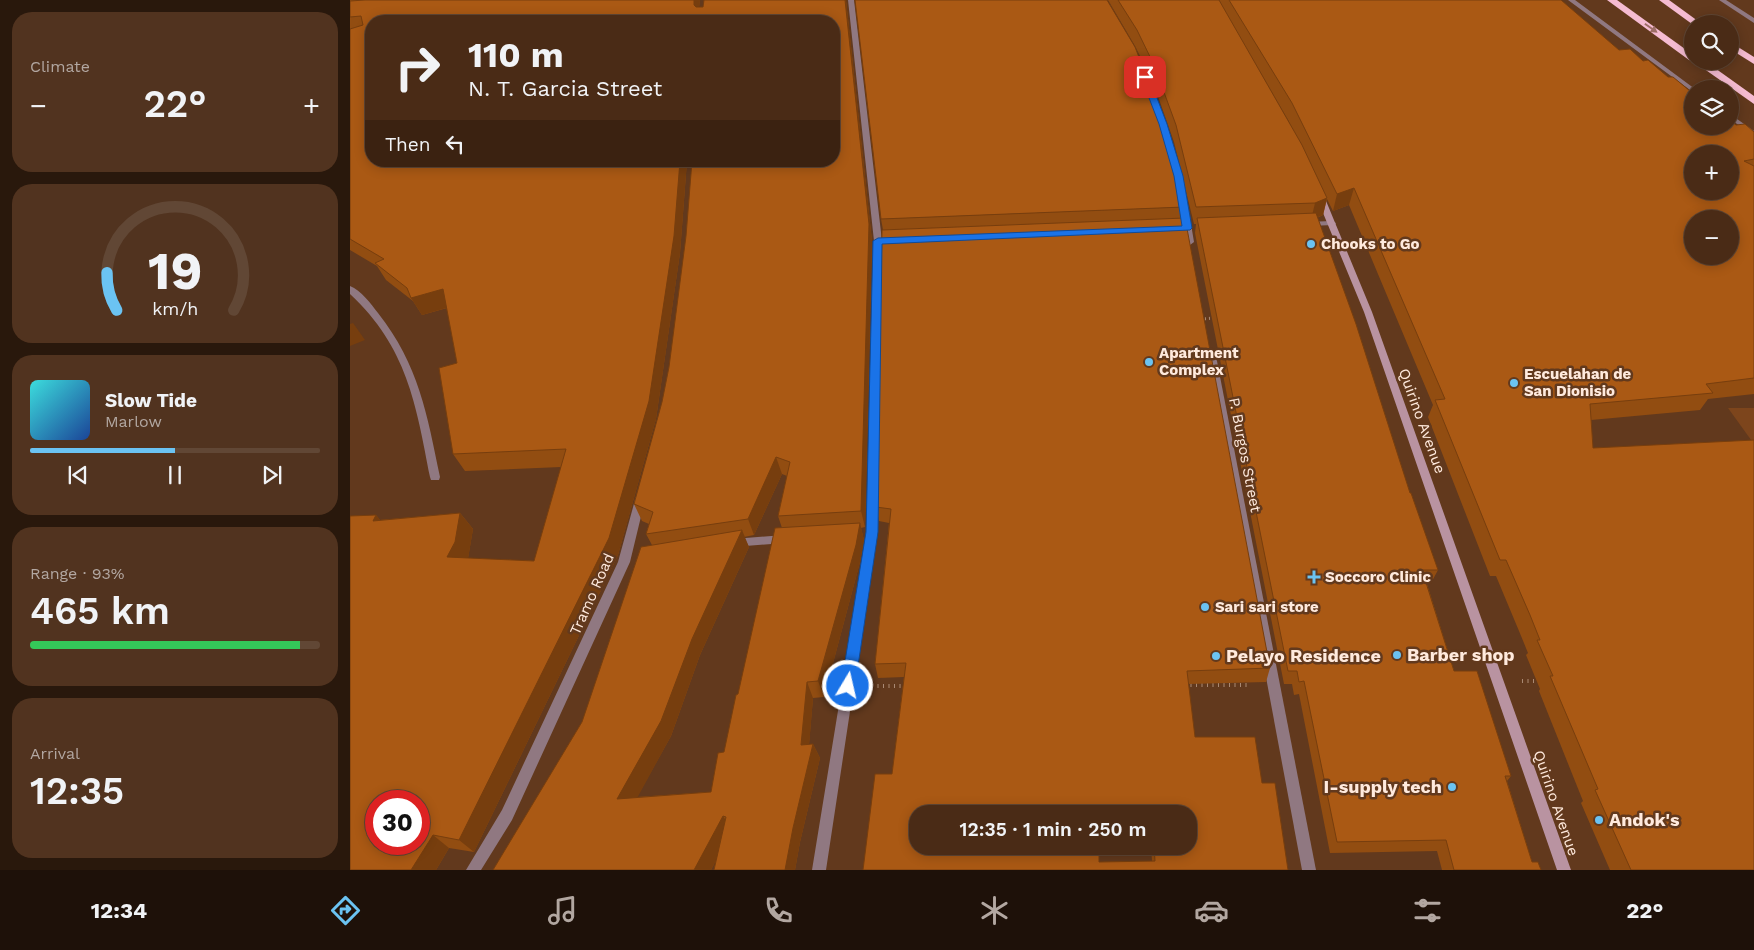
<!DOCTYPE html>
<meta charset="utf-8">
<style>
:root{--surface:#4a2b16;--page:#51331f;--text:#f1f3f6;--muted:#b2a7a1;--line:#614735;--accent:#6bc3f2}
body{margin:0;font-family:"Work Sans",sans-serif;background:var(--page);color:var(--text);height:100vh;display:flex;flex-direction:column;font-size:19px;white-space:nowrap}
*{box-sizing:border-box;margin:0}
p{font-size:16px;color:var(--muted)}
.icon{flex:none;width:28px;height:28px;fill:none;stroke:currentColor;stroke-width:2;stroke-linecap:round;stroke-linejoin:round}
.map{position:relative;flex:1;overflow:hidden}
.details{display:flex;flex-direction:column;gap:12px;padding:12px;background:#29180c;width:350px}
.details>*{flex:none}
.guide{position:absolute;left:15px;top:15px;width:475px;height:152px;border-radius:20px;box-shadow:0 2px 12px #0003,0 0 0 1px var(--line);background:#4a2b16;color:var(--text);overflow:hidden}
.controls{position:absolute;left:1334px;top:15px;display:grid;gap:10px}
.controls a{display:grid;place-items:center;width:55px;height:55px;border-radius:50%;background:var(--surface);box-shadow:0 2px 12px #0003,0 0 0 1px var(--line);font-size:25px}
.speed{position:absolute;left:15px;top:790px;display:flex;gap:10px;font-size:25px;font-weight:700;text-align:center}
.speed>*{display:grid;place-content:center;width:65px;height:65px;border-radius:50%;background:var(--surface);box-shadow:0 2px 12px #0003,0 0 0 1px var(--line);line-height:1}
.speed .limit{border:8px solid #d22;background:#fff;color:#111}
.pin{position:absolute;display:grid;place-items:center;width:42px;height:42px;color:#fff;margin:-21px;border-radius:10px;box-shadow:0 2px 8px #0006}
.me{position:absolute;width:55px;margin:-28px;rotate:9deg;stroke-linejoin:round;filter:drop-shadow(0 0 4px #0008)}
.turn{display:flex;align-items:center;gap:18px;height:105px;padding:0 20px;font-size:22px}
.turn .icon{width:65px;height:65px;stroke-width:2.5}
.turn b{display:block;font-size:35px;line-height:42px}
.then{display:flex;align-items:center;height:48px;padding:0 20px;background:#0003;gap:10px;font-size:19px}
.big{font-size:38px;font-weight:600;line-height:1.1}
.details .tile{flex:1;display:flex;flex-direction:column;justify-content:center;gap:8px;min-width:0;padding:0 18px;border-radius:20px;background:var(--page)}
.details .dial{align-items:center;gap:0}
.dial svg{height:130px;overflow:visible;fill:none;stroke:var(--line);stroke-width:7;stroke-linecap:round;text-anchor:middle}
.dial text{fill:var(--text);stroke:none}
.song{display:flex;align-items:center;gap:15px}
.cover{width:60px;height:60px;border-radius:8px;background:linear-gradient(135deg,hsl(180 70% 55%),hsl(220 70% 35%))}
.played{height:5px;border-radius:2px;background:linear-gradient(90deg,var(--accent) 50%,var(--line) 50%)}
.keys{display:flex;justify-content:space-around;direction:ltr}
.heat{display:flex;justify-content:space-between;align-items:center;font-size:28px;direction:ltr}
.charge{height:8px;border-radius:4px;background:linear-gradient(90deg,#34c759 93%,var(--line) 0)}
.trip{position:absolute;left:559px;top:805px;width:288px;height:50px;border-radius:20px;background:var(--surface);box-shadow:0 2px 12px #0003,0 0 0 1px var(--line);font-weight:600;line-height:50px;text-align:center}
.menu{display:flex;height:80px;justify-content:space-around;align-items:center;background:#1e1109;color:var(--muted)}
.menu .icon{width:35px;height:35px}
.menu .selected{color:var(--accent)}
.menu b{font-size:22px;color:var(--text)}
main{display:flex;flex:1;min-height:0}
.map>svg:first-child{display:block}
</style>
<main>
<section class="details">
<div class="tile"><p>Climate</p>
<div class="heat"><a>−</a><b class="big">22°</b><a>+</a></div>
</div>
<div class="tile dial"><svg viewBox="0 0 100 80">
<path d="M14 69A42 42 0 1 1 86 69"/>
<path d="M14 69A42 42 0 0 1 8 46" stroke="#6bc3f2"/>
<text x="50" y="56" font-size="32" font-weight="700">19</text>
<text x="50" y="72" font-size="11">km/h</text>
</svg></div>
<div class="tile">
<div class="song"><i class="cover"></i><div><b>Slow Tide</b><p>Marlow</p></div></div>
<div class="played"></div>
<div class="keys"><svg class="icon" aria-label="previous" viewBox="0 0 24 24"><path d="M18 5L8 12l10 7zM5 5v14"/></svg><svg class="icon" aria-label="pause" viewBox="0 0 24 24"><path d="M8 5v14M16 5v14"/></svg><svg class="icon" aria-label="next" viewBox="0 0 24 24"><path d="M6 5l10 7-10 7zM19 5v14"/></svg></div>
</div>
<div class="tile"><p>Range · 93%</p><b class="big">465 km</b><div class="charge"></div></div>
<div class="tile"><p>Arrival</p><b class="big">12:35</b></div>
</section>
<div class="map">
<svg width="1404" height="870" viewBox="0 0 1404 870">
<rect width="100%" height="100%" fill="#62391d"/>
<path fill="#7d451c" d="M1378,408H1404V444Z"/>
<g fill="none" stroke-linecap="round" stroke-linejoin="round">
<path stroke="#a98973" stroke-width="3" stroke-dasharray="1 3" stroke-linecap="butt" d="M851,319L865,318"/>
<g stroke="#a98973" stroke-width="4" stroke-dasharray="1 4.5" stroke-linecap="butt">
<path d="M1172,681H1191"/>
<path d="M835,685H898"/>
<path d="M522,686H556"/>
</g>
<g fill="#907881" fill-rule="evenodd">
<path d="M498,0H504L532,241L527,533L476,870H462L517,533L524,241Z"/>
<path d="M1218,0H1225L1345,89H1342V91L1340,90Z"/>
<path d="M1369,0H1376L1404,18V23Z"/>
<path d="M1380,114L1404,131V136L1380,119Z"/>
<path d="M820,156H826L827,158L833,176L844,242L840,245L836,242L825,176L819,158Z"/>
<path d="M982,221L986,223L985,225L956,226L952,224L956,222Z"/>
<path d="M0,286C11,290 21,304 28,313C69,365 77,414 90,477L89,480H81L80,477C66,404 57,347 0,294Z"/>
<path d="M861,353L866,356L966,870H952L856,356Z"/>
<path d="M290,496L294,497L295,500L280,562L162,820L131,870H116L152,810L268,562L285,500L286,497Z"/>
<path d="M434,535L438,536L439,539L438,542L434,543L383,547L379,546L378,543L379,540L383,539Z"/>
</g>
<path fill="#b993a1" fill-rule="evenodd" d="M967,194H973L974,196L1022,312L1221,870H1207L1014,312L966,196Z"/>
<g fill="#f5bbd1" fill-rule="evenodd">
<path d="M1257,0H1267L1342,54V61L1339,60Z"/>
<path d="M1309,0H1319L1352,24H1342Z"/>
<path d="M1380,42L1404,57V64L1380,49Z"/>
<path d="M1343,61H1355L1404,96V104Z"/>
</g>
</g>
<g fill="#924d11" fill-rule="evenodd">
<path d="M0,0H350L349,7L496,0L522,241L515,527L511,528L514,540L510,562L474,697L463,698L459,744H463L470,758L450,842L445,870H364L366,860L361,870H143L232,722L302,545L296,534L299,524L292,521L284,504L484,21L21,161H337L330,253L306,419L268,555L124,852L99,848L86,870H0L26,515L30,520L110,513L123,529L118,558L184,561L211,467L115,471L103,454L107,363L97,308L72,315L63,301L36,280L27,266L0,250ZM432,474L437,476L428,516L432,528L374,752L361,792L287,797L321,736L350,655L399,547L394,537L404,535Z"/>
<path d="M758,0H1211L1269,50L1293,61L1340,91L1386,125L1404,132V394L1358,399L1350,410L1241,420L1243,448L1404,870H1260L1231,803L1233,801L1189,691L1190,689L1176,655L1178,653L1169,631L1146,576H1140L1078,417L1083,405L999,205L983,211L977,199L973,215L967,218L1060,493L1088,570L1081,583L1077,584L1104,671L1161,776L1157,781L1182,862L1191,870H1092L1087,851L980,853L949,694L944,695L942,684H934L845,233L846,224H844L824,142L803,82L785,46ZM898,51L938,120L943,130Z"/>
<path d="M834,207L832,218L920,668L916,682L838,684L845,737L912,783L938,870H513L542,774L554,677L528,678L525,664L539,523L529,521L526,507L533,230L531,219ZM568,814H838V846H801L802,861L749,862Z"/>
</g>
<g fill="#773e0e">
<path d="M344,0H350L348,21L344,5Z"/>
<path d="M495,0H496L522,241L515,527L511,511Z"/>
<path d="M330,161H337L330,253L306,419L268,555L124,852L109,840Z"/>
<path d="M1004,188L999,205L983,211L987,194Z"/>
<path d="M977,198L973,215L961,220L965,203Z"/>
<path d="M93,289L103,306L72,315L61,298Z"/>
<path d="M3,323L15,340L0,346V324Z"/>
<path d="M426,457L432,474L404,535L398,519Z"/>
<path d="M110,513L123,529L118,559L97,557Z"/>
<path d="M26,515L40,532L23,521Z"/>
<path d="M510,523L514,540L510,562L474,697L468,681Z"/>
<path d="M392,530L399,547L350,655L321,736L279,813L267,799Z"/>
<path d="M457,682L463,698L458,759L451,745Z"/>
<path d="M463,744L470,758L450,842L445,870H435L443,828Z"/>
<path d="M373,816L382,830L361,870H344Z"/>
<path d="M83,835L99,848L86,870H61Z"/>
</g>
<g fill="#aa5914" stroke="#773e0e" fill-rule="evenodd">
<path d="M15,0H344V5L346,7H353L354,0H495L519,224L511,511L428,516L440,462L426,457L398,519L296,534L303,512L284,504L312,402L319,367L336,236L342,161H484V21H21V161H330L324,236L299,401L259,538L109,840L83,835L61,870H0V516L26,515L23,521L110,513L105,542L97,557L184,561L216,449L103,454L89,368L107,363L93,289L61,298L57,288L25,263L34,259L0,239V29L13,25L11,16L0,17V1ZM26,801H69V844H26Z"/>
<path d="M505,0H757L785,47L809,108L825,160L834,207L531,219Z"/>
<path d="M768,0H869L952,145L977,198L965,203L846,207L826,125L804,65L787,30Z"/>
<path d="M879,0H1211L1269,50L1280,49L1293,61L1298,60L1318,77H1323L1340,91H1342V126H1380V120L1386,125L1395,124L1404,132V159L1394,161L1404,166V378L1356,384L1363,393L1240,404L1243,448L1404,440V870H1281L1245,790L1248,789L1200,676H1203L1187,640H1190L1180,615L1156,560H1150L1085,400L1095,399L1004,188L987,194L942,103ZM1342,154H1380V191H1342ZM1342,219H1380V256H1342Z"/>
<path d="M966,213L1006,324L1060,493H1061L1088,570H1072L1104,671H1127L1161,776H1155L1182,862H1188L1191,870H1104L1096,840L987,842L954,681L949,682L947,671H938L847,218Z"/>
<path d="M835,218L920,668L837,671L845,737H905L912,783H925L938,870H513L525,774H542L556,663L525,664L541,509L526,507L532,230ZM748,808H801L802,814H838V846H804L805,861L749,862V846H568V814H748Z"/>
<path d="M510,523L506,545L468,681L457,682L451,745L463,744L443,828L435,870H364L376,817L373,816L344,870H143L232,722L291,547L392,530L342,639L311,721L267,799L361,792L368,753L374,752L386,695L388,694L425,528Z"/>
</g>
<defs><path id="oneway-solid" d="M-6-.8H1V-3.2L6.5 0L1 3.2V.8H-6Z" transform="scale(1.25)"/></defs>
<use fill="#9d6d65" href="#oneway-solid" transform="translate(1301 28) rotate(35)"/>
<path fill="#1a73e8" stroke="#114b97" d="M795,75L799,77L817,124L833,176L842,228L840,230L532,244L528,532L505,686L503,690L498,692L493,690L491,686L516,532L523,241L528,238L832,226L824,176L809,124L791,77Z"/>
<g fill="#6bc3f2" stroke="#62391d" stroke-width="2">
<circle cx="961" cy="244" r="5"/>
<circle cx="799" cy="362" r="5"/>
<circle cx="1164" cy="383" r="5"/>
<path d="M961.5 569.5h5v5h5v5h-5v5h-5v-5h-5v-5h5z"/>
<circle cx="855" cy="607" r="5"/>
<circle cx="1047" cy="655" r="5"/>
<circle cx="866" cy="656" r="5"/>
<circle cx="1102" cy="787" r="5"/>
<circle cx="1249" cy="820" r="5"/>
</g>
<g text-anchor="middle" stroke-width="5" stroke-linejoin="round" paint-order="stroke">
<g font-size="15" font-weight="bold" fill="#ffeadd" stroke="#62391d" text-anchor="start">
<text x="971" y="249">Chooks to Go</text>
<text x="809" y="358">Apartment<tspan x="809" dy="17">Complex</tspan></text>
<text x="1174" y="379">Escuelahan de<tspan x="1174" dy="17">San Dionisio</tspan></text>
<text x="975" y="582">Soccoro Clinic</text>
<text x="865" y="612">Sari sari store</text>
</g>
<g font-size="15" fill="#ffeadd" stroke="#62391d">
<text transform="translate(1072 421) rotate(70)" y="5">Quirino Avenue</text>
<text transform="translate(895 455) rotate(79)" y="5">P. Burgos Street</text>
<text transform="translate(242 594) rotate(-66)" y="5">Tramo Road</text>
<text transform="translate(1206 803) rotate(71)" y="5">Quirino Avenue</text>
</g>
<g font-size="18" font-weight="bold" fill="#ffeadd" stroke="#62391d" text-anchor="start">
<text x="1057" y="661">Barber shop</text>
<text x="876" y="662">Pelayo Residence</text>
<text x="1092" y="793" text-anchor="end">I-supply tech</text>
<text x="1259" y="826">Andok's</text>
</g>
</g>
</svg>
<div class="controls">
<a><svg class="icon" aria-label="search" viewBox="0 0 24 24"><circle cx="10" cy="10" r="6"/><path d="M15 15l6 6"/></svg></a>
<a><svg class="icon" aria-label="layers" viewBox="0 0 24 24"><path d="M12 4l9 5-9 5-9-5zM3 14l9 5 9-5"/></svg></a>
<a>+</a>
<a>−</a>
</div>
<div class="speed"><div class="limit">30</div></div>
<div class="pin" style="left:795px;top:77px;background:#d93025"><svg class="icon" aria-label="arrive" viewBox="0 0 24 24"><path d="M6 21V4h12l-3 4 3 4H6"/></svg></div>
<svg class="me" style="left:498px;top:686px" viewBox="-20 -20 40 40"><circle r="17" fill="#1a73e8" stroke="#fff" stroke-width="3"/><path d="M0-11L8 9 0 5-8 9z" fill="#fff"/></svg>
<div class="trip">12:35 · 1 min · 250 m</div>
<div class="guide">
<div class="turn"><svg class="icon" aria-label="right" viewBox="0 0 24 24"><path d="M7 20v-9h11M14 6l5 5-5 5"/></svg><div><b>110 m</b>N. T. Garcia Street</div></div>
<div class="then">Then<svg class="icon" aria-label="left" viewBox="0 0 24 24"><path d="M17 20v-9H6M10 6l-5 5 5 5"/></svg></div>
</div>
</div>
</main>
<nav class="menu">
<b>12:34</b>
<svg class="icon selected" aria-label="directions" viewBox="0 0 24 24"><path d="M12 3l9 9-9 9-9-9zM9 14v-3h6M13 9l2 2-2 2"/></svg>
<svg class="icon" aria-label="music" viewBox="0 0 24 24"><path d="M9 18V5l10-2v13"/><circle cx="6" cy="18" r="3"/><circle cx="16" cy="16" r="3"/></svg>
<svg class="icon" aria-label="phone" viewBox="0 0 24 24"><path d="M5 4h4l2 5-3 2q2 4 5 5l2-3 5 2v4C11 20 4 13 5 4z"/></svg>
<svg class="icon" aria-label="climate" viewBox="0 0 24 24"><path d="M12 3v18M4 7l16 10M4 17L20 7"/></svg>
<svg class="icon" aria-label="car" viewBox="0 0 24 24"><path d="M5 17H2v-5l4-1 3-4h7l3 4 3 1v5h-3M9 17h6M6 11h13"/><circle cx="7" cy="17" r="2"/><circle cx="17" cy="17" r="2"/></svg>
<svg class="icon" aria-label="filters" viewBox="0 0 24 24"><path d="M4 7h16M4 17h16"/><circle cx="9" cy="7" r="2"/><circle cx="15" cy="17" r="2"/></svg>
<b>22°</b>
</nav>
